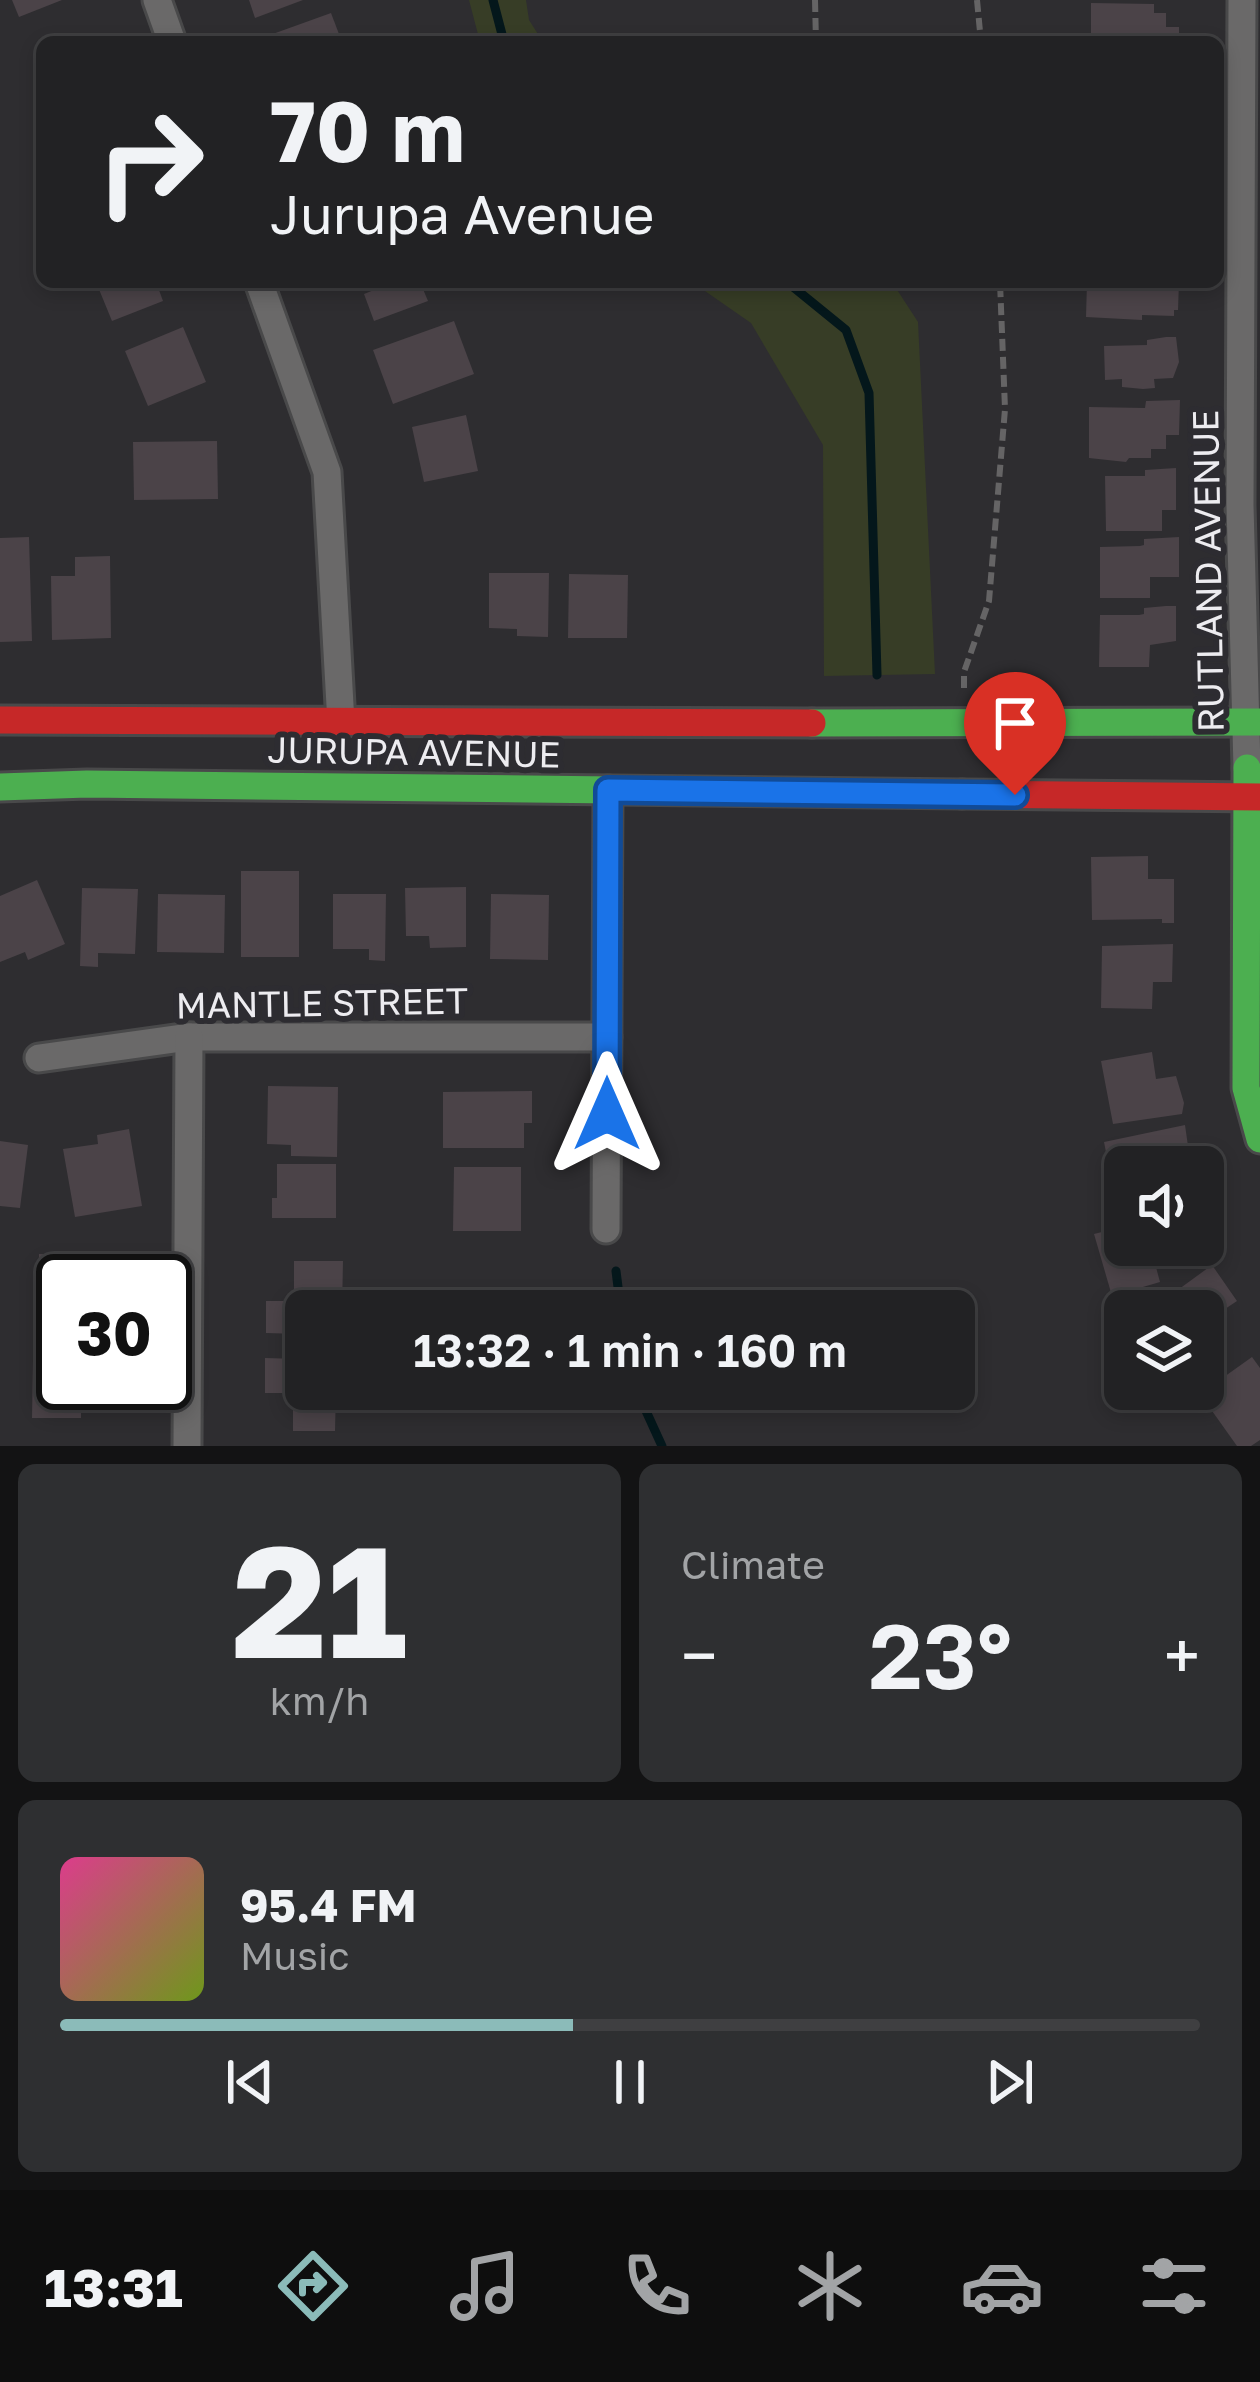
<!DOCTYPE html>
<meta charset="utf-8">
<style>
:root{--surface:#222224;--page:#2e2f31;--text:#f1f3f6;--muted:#a2a4a6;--line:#3f3f41;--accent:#8bbbb9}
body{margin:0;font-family:"Golos Text",sans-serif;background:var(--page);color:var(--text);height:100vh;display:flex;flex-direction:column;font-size:45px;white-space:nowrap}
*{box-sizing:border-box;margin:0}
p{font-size:39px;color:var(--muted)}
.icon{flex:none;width:66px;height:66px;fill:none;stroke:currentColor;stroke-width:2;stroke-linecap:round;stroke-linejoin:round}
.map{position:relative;height:1446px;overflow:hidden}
.side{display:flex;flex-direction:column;gap:18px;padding:18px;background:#131314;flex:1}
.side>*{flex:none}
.guide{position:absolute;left:36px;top:36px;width:1188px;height:252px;border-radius:18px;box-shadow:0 6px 18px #0003,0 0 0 3px var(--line);background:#222224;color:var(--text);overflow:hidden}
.tools{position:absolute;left:1104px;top:1146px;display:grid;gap:24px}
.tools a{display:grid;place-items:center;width:120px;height:120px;border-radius:18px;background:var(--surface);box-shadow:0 6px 18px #0003,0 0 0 3px var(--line);font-size:60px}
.speed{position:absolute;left:36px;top:1254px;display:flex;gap:24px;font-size:60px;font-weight:700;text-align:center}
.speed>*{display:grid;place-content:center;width:156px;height:156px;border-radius:50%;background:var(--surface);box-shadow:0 6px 18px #0003,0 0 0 3px var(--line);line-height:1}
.speed .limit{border:6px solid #111;border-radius:18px;background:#fff;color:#111}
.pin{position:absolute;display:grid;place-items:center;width:102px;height:102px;color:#fff;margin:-123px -51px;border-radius:50% 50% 50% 0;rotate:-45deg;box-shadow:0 0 12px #0007}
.pin .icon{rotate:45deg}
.me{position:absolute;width:132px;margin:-66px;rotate:0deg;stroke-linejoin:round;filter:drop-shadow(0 0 9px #0008)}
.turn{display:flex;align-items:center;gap:42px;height:252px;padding:0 36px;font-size:54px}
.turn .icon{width:156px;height:156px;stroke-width:2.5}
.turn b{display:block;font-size:84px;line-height:102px}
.big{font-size:90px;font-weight:600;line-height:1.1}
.side .widget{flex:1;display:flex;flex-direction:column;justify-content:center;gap:18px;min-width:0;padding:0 42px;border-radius:18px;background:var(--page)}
.side .dial{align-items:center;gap:0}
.dial b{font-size:156px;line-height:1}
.song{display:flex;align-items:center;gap:36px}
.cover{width:144px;height:144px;border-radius:18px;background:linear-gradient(135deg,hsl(330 70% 55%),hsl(80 70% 35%))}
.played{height:12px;border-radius:6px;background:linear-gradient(90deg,var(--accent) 45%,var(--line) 45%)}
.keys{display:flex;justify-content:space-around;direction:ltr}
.heat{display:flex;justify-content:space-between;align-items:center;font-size:66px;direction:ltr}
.side .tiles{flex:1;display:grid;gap:18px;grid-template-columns:1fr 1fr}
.widget:last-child{grid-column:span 2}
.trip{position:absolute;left:285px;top:1290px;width:690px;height:120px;border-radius:18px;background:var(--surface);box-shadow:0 6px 18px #0003,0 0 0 3px var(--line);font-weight:600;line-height:120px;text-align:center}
.dock{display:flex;height:192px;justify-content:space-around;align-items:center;background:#0e0e0e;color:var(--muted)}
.dock .icon{width:84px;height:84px}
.dock .selected{color:var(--accent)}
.dock b{font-size:54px;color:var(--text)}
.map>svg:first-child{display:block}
</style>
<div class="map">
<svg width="1260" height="1446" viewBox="0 0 1260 1446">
<rect width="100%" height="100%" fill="#2e2d30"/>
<g fill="#373d26">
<path d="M469,0H526L529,20L543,42H480Z"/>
<path d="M692,282H892L918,322L935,674L824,676L823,445L751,323Z"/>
</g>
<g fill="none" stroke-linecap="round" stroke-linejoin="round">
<g stroke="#04171b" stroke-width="9">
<path d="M493,0L504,42"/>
<path d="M787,282L846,330L869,393L877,675"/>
<path d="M616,1271L621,1311"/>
<path d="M636,1389L662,1446"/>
</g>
</g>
<g fill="#4b4348">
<path d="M12,0H62L19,17Z"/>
<path d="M249,0H303L255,18Z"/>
<path d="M1091,3L1154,4V13H1166V27H1179V42H1091Z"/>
<path d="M331,13L342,42H253V41Z"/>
<path d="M96,282H156L163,301L112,321Z"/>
<path d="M371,282H420L428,301L374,321L364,294L374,290Z"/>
<path d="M1087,282H1179L1178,310H1174V316L1142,315V320L1086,317Z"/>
<path d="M454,321L474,374L393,404L373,350Z"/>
<path d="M183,327L206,382L148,406L125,351Z"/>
<path d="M1166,337H1176L1179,362L1173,378L1154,379L1155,388L1143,389L1122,387V379L1105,380L1104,346L1147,345V340Z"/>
<path d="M1180,400L1179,435H1166V449H1151V458H1129L1126,462L1089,458V407L1145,408L1146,401Z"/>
<path d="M466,415L478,471L424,482L412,427Z"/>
<path d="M217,441L218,499L134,500L133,442Z"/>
<path d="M1176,468V510H1162V531H1106L1105,476H1145V470Z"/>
<path d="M29,537L32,641L0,642V538Z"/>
<path d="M1179,537V577H1150V598H1100V547L1140,546L1144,545V539Z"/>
<path d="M110,556L111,638L52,640L51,576H75V557Z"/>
<path d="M489,573H549L548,637L517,636V629L489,628Z"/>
<path d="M569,574L628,575L627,638H568Z"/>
<path d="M1166,606H1176V641L1150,645L1149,667H1099L1100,615H1139L1144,614V608Z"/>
<path d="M1148,856V879H1174V923H1162V919L1092,920L1091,857Z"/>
<rect x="241" y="871" width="58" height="86"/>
<path d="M37,880L65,944L28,960L25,952L0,962V896Z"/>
<path d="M466,887V947L430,948L429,936H406L405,888Z"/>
<path d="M82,888L138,889L135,954L98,953V967L80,966Z"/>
<path d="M158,894L225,895L224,953L157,952Z"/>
<path d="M333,894H386L385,961L369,960V949H333Z"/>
<path d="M491,894L549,895L548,960L490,959Z"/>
<path d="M1173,944L1172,982H1153L1152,1009L1101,1008L1102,946Z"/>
<path d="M1152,1052L1156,1079L1176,1076L1184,1103L1182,1114L1113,1124L1101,1061Z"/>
<path d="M268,1086L338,1087L337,1157L291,1156V1145L267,1144Z"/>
<path d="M532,1091V1123H524V1148H443V1092Z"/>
<path d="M1185,1125L1191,1167H1125V1203L1116,1204L1104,1142Z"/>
<path d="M129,1129L142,1206L75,1217L63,1149L98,1144L97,1135Z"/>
<path d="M0,1141L28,1145L20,1208L0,1206Z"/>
<path d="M277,1164H336V1218H272V1198H277Z"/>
<path d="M454,1167H521V1231H453Z"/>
<path d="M1125,1226V1245H1171L1172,1250L1153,1256L1160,1282L1112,1296L1094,1234Z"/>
<path d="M39,1254L83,1255L82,1281H63V1307L39,1306Z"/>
<path d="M294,1261H343L342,1311H306V1318L299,1317V1334L266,1333V1301H294Z"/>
<path d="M1212,1265L1237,1301L1213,1317L1226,1335L1203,1351V1311H1149Z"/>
<path d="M1252,1357L1260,1368V1440L1251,1446H1237L1200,1394Z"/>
<path d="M265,1358L299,1359V1379H306V1389H336L335,1431H293V1393H265Z"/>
<path d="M33,1360H63V1383H81V1418H32Z"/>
</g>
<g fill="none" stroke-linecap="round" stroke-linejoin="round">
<defs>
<g id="street">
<path d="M157,0L172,42"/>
<path d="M1242,0L1240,505L1247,768"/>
<path d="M259,282L327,472L341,723"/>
<path d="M39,1058L189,1037H607"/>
<path d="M606,1229L608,790"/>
<path d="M187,1446L189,1037"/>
</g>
<g id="fast">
<path d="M812,723L1260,722"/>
<path d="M1247,768L1246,1088L1260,1139"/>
<path d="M0,787L87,784L962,794"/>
</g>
<g id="jam">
<path d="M0,720L812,723"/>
<path d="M962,794L1260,797"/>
</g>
</defs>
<use href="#street" stroke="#49494a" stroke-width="33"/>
<use href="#fast" stroke="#49494a" stroke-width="33"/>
<use href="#jam" stroke="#49494a" stroke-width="33"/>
<g stroke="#656465" stroke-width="6" stroke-dasharray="12 6" stroke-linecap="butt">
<path d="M815,0L816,42"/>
<path d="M977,0L981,42"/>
<path d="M964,688V672L989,601L1005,409L1000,282"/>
</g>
<use href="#street" stroke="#6a6969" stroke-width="27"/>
<use href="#fast" stroke="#4caf50" stroke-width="27"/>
<use href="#jam" stroke="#c62828" stroke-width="27"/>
</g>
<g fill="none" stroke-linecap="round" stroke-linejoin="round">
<defs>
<path id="route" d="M607,1114L608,790L1015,795"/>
</defs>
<use href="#route" stroke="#114b97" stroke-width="30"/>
<use href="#route" stroke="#1a73e8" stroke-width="21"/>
</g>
<g text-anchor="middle" stroke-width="12" stroke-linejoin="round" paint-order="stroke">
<g font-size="36" fill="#edecf0" stroke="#2d2c31">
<text transform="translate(1208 571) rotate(-91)" y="13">RUTLAND AVENUE</text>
<text transform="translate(414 752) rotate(1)" y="13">JURUPA AVENUE</text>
<text transform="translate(322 1003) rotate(-1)" y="13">MANTLE STREET</text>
</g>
</g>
</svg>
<div class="tools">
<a><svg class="icon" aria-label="sound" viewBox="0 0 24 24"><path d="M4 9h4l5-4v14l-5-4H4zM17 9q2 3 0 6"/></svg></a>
<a><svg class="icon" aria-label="layers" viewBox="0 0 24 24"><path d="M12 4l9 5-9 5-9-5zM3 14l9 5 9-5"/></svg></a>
</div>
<div class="speed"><div class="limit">30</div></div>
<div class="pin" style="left:1015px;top:795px;background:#d93025"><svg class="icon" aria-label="arrive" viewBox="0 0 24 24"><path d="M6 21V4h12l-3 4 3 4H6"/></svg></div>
<svg class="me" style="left:607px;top:1114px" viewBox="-20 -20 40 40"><path d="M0-17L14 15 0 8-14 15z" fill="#1a73e8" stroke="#fff" stroke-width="4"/></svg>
<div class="trip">13:32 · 1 min · 160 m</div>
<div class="guide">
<div class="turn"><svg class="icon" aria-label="right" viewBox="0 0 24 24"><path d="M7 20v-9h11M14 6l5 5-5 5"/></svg><div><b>70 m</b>Jurupa Avenue</div></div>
</div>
</div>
<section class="side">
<div class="tiles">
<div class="widget dial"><b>21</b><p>km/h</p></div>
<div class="widget"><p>Climate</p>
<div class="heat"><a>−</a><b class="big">23°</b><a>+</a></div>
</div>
<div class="widget">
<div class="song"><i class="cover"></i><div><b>95.4 FM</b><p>Music</p></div></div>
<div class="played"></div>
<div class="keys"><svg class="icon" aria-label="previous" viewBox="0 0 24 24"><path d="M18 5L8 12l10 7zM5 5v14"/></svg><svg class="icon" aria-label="pause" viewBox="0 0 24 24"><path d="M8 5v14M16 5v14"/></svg><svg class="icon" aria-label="next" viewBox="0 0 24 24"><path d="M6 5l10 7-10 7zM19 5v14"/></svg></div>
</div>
</div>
</section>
<nav class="dock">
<b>13:31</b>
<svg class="icon selected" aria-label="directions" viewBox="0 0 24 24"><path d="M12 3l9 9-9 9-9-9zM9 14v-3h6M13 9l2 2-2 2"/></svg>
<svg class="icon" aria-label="music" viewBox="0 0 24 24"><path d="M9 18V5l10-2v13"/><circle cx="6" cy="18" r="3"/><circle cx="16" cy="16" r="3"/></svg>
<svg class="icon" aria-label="phone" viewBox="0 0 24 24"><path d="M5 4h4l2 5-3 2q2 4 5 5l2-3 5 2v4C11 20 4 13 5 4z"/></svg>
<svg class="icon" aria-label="climate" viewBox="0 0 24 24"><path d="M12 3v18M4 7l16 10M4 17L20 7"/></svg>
<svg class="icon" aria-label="car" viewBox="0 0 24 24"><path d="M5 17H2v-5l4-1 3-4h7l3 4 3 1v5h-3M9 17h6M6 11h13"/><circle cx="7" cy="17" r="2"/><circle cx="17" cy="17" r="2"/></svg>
<svg class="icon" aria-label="filters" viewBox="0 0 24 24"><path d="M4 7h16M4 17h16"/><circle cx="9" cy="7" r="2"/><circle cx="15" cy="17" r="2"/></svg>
</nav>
